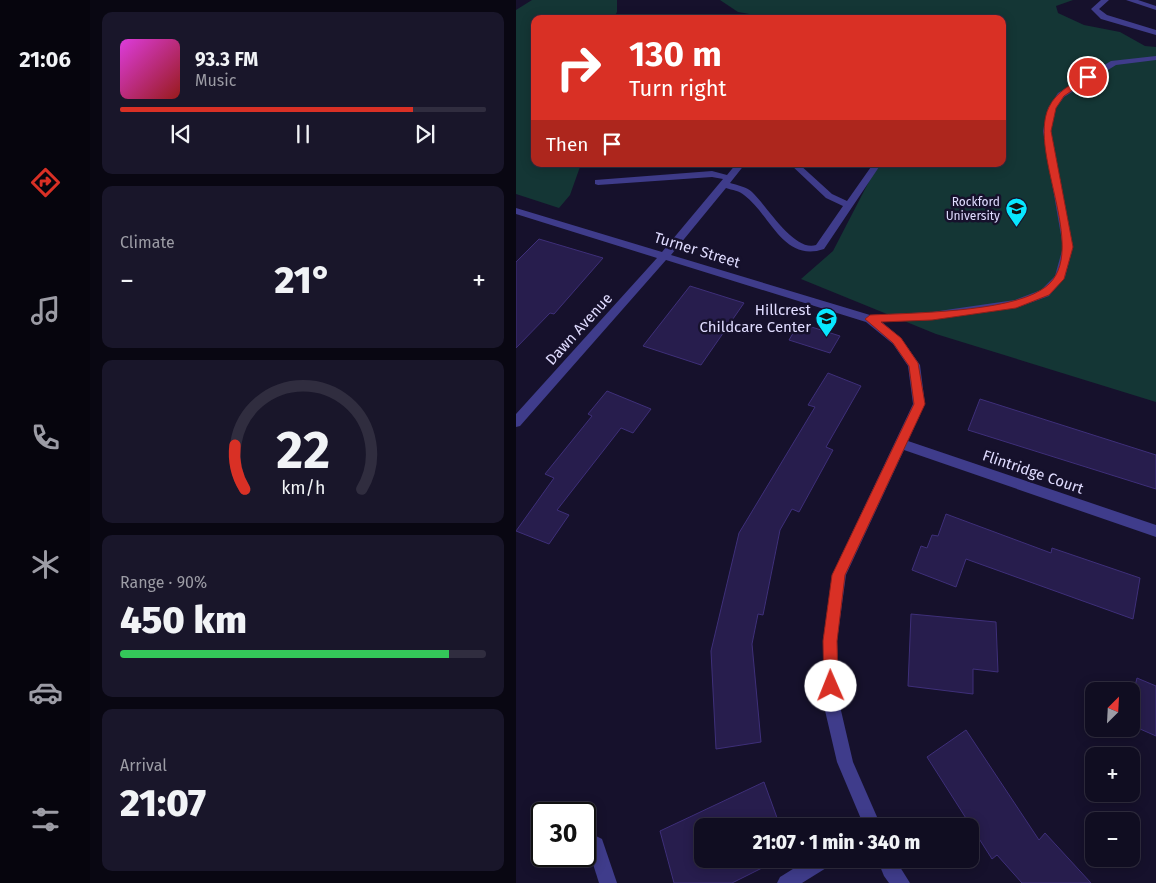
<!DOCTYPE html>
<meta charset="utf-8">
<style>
:root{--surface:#100d21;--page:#19162a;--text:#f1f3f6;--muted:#9c9ca5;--line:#302d3f;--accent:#d93025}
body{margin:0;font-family:"Fira Sans",sans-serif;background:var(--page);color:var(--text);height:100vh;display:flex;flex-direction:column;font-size:19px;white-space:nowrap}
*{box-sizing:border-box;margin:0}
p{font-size:16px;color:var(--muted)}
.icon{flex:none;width:28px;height:28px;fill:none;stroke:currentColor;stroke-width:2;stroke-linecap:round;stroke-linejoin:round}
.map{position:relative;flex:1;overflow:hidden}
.sheet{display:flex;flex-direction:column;gap:12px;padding:12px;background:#090712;width:426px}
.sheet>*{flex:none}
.top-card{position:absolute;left:15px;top:15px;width:475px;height:152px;border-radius:10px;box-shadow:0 2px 12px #0003,0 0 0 1px var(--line);background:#d93025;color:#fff;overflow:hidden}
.needle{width:32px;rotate:24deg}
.tools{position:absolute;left:569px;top:682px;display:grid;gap:10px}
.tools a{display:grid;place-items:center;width:55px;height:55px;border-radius:10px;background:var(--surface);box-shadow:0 2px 12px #0003,0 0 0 1px var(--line);font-size:25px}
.speed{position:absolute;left:15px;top:802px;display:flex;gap:10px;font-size:25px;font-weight:700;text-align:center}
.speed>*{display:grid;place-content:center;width:65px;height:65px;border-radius:50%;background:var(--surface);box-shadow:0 2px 12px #0003,0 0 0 1px var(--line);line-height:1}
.speed .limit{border:2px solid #111;border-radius:8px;background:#fff;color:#111}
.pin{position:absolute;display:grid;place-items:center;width:42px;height:42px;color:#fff;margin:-21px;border:2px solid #fff;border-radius:50%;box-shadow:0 1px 5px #0007}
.me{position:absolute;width:55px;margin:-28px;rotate:359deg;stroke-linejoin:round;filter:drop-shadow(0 0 4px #0008)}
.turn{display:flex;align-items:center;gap:18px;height:105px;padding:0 15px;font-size:22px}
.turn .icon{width:65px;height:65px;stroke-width:2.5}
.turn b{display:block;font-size:35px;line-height:42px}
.then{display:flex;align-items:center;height:48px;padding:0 15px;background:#0003;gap:10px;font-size:19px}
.big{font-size:38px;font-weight:800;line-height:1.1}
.sheet .widget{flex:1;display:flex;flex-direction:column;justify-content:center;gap:8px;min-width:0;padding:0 18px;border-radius:10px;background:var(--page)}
.sheet .dial{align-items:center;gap:0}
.dial svg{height:130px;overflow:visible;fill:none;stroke:var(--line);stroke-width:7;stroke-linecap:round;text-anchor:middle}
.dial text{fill:var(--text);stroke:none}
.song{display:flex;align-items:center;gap:15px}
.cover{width:60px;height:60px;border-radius:8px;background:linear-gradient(135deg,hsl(300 70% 55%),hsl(0 70% 35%))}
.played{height:5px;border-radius:2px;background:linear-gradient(90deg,var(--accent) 80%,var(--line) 80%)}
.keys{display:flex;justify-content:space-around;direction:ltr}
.heat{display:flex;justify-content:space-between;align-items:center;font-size:28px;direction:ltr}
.charge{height:8px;border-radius:4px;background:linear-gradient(90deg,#34c759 90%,var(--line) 0)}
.trip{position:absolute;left:178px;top:818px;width:285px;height:50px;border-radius:10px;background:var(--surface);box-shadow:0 2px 12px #0003,0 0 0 1px var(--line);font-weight:800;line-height:50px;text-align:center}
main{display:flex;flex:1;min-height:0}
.menu{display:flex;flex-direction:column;width:90px;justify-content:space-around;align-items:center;background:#06050d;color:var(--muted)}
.menu .icon{width:35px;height:35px}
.menu .active{color:var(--accent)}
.menu b{font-size:22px;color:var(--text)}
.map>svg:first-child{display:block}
</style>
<main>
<nav class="menu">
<b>21:06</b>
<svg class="icon active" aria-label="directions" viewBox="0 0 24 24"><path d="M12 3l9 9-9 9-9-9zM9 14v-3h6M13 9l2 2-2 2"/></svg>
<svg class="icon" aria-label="music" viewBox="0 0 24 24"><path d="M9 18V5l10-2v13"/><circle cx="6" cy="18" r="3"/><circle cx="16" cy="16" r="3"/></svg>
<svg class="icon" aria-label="phone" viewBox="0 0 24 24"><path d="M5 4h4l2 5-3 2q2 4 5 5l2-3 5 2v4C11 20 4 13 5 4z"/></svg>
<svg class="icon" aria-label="climate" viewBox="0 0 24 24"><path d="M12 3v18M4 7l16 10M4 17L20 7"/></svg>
<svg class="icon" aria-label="car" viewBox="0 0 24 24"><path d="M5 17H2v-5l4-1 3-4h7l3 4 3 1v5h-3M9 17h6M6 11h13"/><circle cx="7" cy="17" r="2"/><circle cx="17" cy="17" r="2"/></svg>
<svg class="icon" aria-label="filters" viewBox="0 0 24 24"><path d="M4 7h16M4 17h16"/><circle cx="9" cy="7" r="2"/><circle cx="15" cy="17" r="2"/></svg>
</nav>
<section class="sheet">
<div class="widget">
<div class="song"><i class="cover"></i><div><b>93.3 FM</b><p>Music</p></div></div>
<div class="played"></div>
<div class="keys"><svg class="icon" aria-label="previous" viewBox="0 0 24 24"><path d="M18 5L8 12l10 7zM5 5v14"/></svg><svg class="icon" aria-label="pause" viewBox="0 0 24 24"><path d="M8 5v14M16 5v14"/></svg><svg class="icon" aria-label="next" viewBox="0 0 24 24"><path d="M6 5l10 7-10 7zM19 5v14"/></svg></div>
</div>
<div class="widget"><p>Climate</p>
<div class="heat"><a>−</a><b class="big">21°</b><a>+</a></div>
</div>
<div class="widget dial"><svg viewBox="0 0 100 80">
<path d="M14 69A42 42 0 1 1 86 69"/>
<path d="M14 69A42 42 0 0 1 8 42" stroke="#d93025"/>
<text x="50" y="56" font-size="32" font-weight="700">22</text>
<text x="50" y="72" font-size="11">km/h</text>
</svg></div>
<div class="widget"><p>Range · 90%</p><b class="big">450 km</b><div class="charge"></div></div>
<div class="widget"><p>Arrival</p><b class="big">21:07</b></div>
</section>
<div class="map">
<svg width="640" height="883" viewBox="0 0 640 883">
<rect width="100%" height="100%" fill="#16112c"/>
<g fill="#143635">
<path d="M16,0H101V12L97,19H19V164H65L54,195L43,208L0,194V10Z"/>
<path d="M204,0H557L540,6L542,13L568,25L604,32L629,46L640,47V402L420,334L285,279L317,251L362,164H486V19H263L222,12Z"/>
</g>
<g fill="#271d4d" stroke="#3e2f79">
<path d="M23,239L87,258L38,314L34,313L0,348V262Z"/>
<path d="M174,286L228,303L185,365L127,346Z"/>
<path d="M283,323L324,336L314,353L273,340Z"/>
<path d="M312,373L345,386L310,447L317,450L283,512L276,509L264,530L247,615L242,614L236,644L245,742L200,749L195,651L223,533L299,407L292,405Z"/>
<path d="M91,391L135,409L117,433L105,428L41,510L53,515L33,544L0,531L38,478L29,474L76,416L72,414Z"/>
<path d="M464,399L640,455V489L452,430Z"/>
<path d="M430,514L535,553L536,548L624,578L617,619L450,559L440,587L396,570L405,546L411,548L416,535L422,536Z"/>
<path d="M395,614L480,622L482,672L457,669V694L392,686Z"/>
<path d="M621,678L640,686V736L615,725V702Z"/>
<path d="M450,730L523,840L529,833L575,883H506L481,855L476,859L411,757Z"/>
<path d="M248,782L264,826H186V859H264L216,883H158L144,831Z"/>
</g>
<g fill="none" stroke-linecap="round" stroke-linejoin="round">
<g fill="#3f3c8b" fill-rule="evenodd">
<path d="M585,0H593L583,9L591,15L640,30V35L585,19L575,9Z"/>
<path d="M610,0H622L640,6V10Z"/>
<path d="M640,56V60L600,65L548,97L540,108L535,131L557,247L549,277L533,296L500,308L416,320L366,322L385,338L404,365L409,404L392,441L640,525V537L388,450L330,575L321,641L323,702L337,762L365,826H348L321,762L307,702V641L316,575L397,404L392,366L377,344L350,322L150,260L4,426L0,427V414L141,258L0,214V208L146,252L207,179L196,177L82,185L79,184V180L196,171L211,175L220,164H229L214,183C221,185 231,187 236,192C251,206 278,252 300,245L327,206L310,198L274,164H283L316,194L331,201L357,164H365L308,249C267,263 254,214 228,195C224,191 216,190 210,188L155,255L354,315L416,312L499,300L525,290L539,276L547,247L527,131L532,108L542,93L595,61Z"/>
<path d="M80,836L86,839L101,883H83L71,845L74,839Z"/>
<path d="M293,859H318L315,865L286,883H261L264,877Z"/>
<path d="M361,859H379L394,883H373L368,876Z"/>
</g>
</g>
<path fill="#d93025" stroke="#8d1f18" d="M570,75L576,77L548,96L540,108L535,131L557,247L548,279L533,295L500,308L416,320L365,322L385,338L402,363L409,404L329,575L321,641L322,686L320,691L315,693L310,691L308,686L307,641L316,575L398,404L393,366L377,343L349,319L354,315C397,313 490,312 525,290C579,259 510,153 533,107C540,92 556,84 570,75Z"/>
<defs>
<symbol id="university-pin" viewBox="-11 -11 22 30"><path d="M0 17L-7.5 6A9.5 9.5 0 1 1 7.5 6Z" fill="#08e6ff" stroke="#16112c"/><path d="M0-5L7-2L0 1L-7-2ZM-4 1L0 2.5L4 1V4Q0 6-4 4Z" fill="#111"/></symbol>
<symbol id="school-pin" viewBox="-11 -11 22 30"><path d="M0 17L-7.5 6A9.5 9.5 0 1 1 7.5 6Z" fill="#08e6ff" stroke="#16112c"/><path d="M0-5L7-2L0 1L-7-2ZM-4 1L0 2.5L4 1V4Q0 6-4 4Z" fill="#111"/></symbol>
</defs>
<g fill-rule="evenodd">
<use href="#university-pin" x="488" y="196" width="25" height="34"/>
<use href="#school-pin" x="298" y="306" width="25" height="34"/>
</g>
<g text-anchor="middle" stroke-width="5" stroke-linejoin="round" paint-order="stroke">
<g font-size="12" fill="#e0dcff" stroke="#16112c" text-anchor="end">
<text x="484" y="206">Rockford<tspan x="484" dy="14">University</tspan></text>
</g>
<g font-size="15" fill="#e0dcff" stroke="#16112c">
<text transform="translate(181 250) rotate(17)" y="5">Turner Street</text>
<text transform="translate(63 329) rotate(-48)" y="5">Dawn Avenue</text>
<text transform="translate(517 472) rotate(19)" y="5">Flintridge Court</text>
</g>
<g font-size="15" fill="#e0dcff" stroke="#16112c" text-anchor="end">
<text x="295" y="315">Hillcrest<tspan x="295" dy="17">Childcare Center</tspan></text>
</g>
</g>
</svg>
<div class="tools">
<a><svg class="needle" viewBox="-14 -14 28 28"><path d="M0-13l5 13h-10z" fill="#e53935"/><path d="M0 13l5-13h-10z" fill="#9c9ca5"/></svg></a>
<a>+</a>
<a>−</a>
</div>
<div class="speed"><div class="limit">30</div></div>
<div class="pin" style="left:572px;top:77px;background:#d93025"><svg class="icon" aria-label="arrive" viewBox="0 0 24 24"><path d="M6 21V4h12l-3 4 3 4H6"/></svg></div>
<svg class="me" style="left:315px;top:686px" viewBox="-20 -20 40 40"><circle r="19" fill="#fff"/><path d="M0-13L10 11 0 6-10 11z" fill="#d93025"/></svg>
<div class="trip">21:07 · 1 min · 340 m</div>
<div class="top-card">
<div class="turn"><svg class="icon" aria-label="right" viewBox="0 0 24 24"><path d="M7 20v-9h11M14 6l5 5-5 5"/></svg><div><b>130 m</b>Turn right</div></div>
<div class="then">Then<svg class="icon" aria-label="arrive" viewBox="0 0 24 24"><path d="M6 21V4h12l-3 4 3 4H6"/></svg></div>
</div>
</div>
</main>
